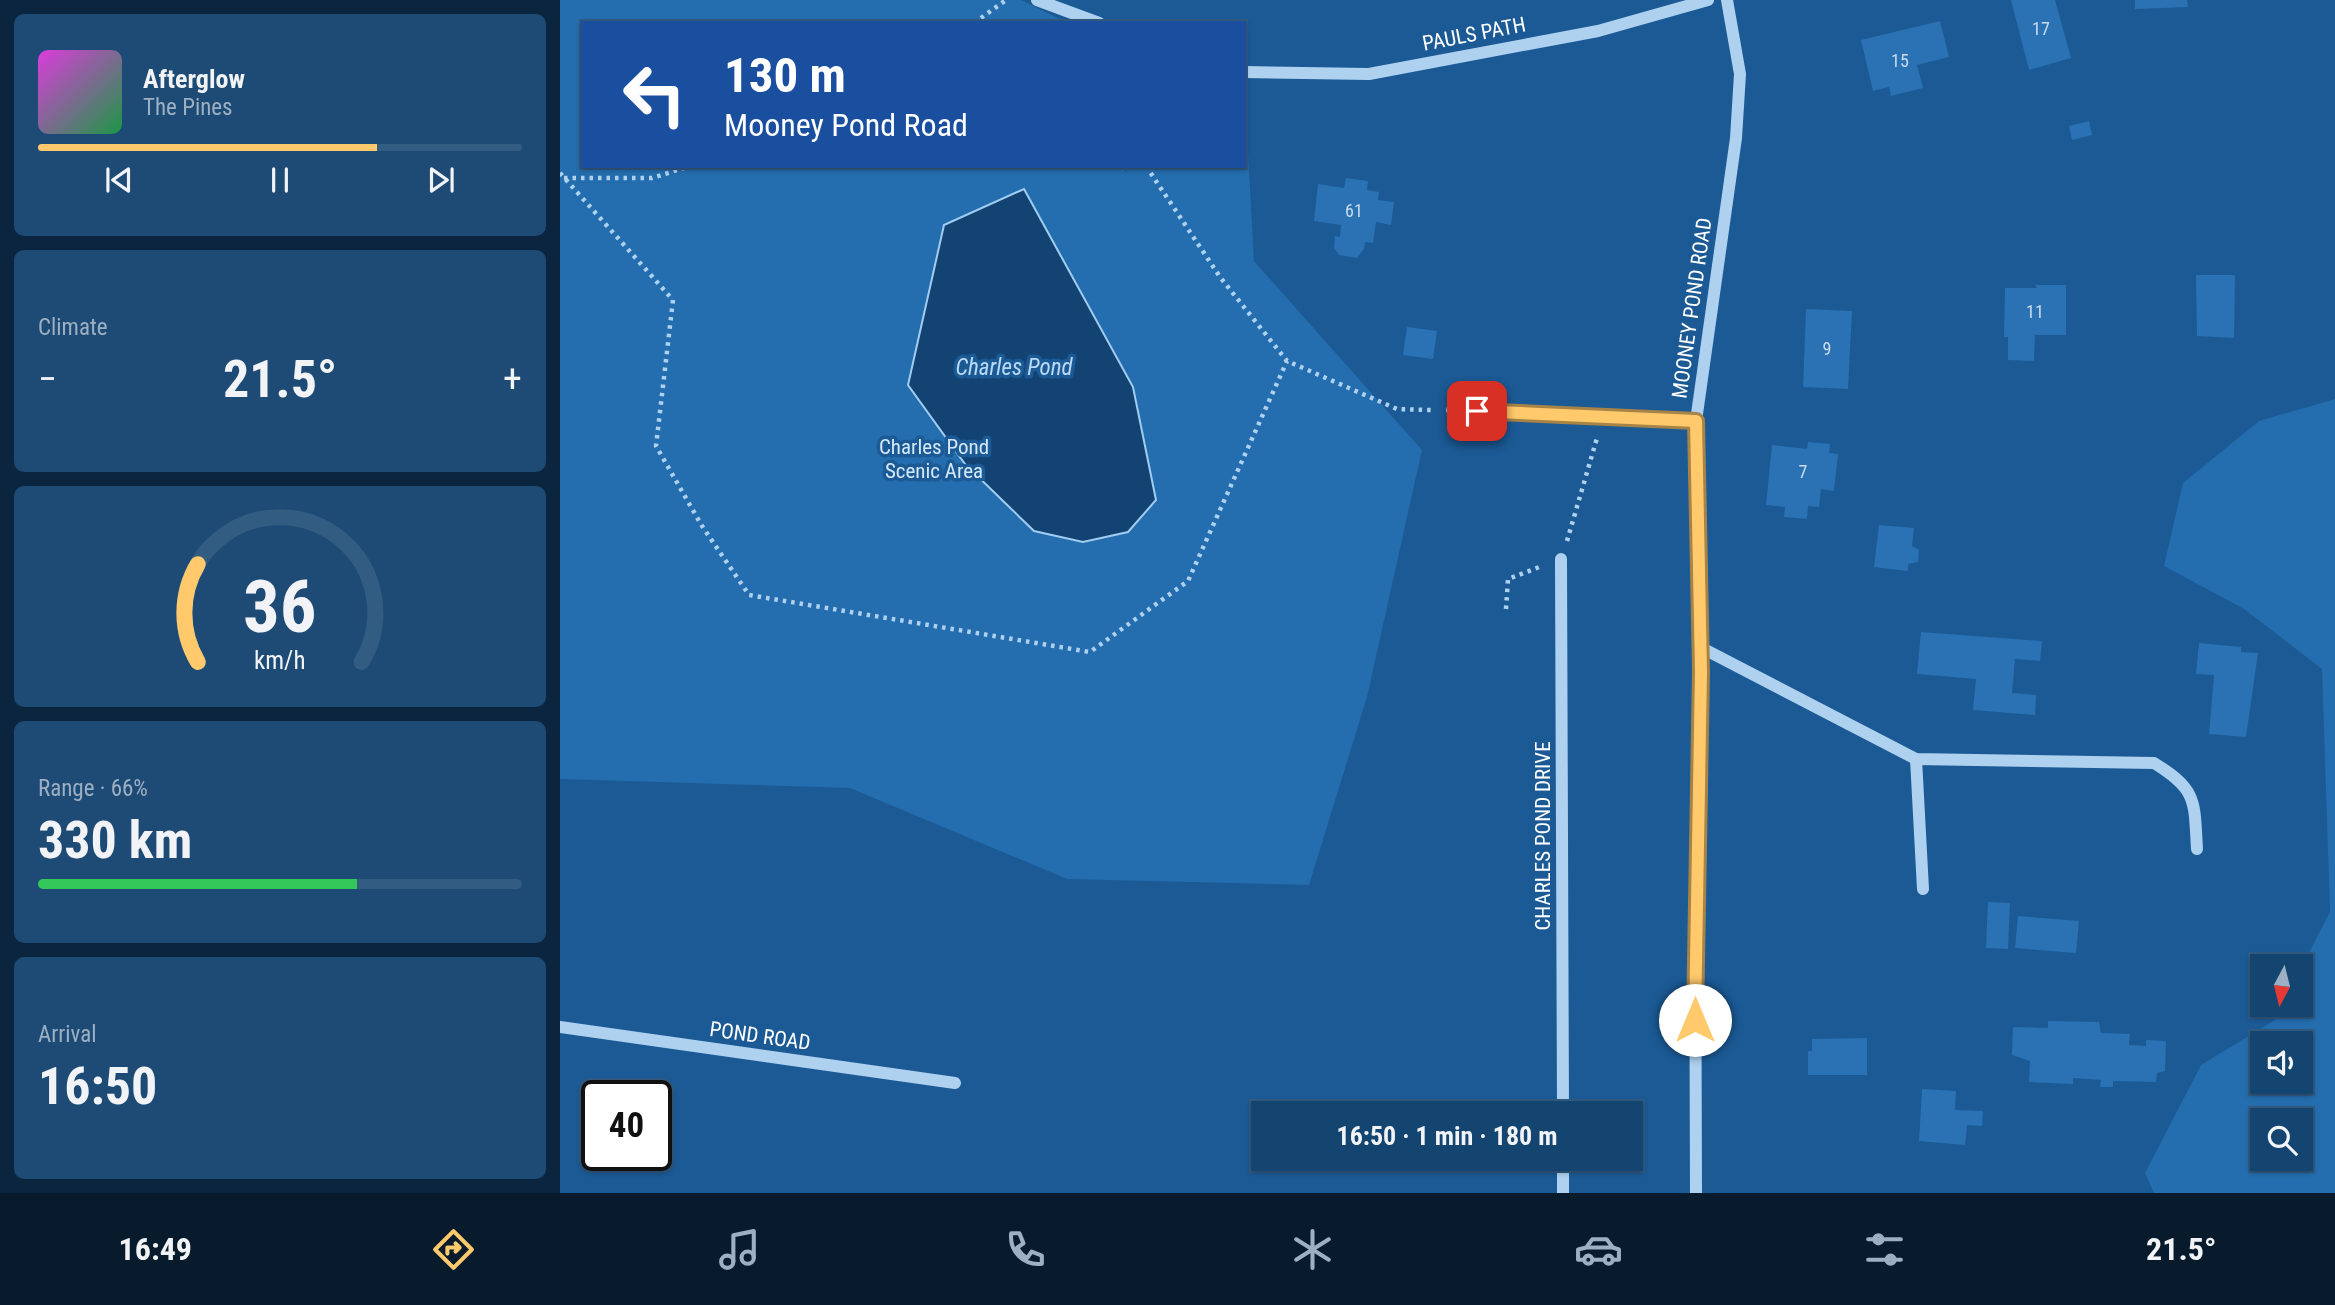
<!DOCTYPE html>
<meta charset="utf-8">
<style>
:root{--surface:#144470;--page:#1d4b75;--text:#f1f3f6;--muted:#9db0c3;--line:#335c83;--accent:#ffc96c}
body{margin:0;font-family:"Roboto Condensed",sans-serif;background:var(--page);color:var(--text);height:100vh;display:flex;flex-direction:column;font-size:26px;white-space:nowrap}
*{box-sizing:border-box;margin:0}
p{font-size:23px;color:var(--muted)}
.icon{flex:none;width:38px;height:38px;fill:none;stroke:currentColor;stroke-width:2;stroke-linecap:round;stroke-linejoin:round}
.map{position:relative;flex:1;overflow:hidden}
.details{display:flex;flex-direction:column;gap:14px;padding:14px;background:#0b253e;width:560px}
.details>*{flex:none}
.top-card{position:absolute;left:21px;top:21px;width:665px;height:147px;border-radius:0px;box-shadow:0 2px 5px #0004,0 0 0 2px var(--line);background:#1a4fa0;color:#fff;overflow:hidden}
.needle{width:46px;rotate:187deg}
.fabs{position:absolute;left:1690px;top:954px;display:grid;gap:14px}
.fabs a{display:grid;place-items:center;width:63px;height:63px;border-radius:0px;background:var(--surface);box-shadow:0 2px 5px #0004,0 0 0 2px var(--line);font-size:35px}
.speed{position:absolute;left:21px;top:1080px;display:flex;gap:14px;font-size:35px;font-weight:700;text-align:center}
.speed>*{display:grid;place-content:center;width:91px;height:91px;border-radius:50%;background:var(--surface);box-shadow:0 2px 5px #0004,0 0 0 2px var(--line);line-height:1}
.speed .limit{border:4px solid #111;border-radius:10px;background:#fff;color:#111}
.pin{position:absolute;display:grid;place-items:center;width:60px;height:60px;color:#fff;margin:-30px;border-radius:14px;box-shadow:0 4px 10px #0006}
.me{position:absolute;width:77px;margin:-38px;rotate:0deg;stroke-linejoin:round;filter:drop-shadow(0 0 5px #0008)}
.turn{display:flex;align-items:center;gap:24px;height:147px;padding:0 28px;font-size:32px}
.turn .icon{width:91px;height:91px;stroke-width:2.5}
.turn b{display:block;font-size:49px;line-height:60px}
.big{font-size:52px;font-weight:700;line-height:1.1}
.details .tile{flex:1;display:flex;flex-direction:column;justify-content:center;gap:10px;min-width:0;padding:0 24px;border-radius:10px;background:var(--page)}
.details .dial{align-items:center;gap:0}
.dial svg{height:182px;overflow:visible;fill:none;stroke:var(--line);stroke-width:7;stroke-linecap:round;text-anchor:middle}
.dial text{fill:var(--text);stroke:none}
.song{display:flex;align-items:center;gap:21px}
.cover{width:84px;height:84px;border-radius:10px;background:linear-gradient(135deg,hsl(300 70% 55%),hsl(140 70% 35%))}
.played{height:7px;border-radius:4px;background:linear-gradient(90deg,var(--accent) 70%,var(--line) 70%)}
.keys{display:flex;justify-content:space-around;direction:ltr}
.heat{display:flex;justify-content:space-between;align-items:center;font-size:38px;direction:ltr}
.charge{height:10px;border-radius:5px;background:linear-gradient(90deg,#34c759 66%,var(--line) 0)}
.trip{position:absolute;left:691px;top:1101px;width:392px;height:70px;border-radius:0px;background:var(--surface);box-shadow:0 2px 5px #0004,0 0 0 2px var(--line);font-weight:700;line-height:70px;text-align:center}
.tab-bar{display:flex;height:112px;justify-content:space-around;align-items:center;background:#081b2d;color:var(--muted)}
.tab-bar .icon{width:49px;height:49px}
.tab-bar .active{color:var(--accent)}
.tab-bar b{font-size:32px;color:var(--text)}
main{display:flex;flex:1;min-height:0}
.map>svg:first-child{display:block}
</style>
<main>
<section class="details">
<div class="tile">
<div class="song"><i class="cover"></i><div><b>Afterglow</b><p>The Pines</p></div></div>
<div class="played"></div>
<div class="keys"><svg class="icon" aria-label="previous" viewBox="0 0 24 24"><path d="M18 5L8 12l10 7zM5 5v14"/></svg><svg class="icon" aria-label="pause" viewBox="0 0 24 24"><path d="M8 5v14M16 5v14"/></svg><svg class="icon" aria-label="next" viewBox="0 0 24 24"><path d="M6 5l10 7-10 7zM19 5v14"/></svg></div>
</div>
<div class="tile"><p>Climate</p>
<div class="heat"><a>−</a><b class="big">21.5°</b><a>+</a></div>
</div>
<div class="tile dial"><svg viewBox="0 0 100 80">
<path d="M14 69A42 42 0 1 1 86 69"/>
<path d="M14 69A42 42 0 0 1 14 26" stroke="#ffc96c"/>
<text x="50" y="56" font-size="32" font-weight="700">36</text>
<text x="50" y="72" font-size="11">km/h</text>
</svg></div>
<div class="tile"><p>Range · 66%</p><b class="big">330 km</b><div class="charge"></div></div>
<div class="tile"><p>Arrival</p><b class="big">16:50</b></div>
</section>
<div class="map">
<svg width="1775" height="1193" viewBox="0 0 1775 1193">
<rect width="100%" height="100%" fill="#1b5a95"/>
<g fill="#246dae" fill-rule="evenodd">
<path d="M0,0H461L508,23H23V166H564L565,172L573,166H684L686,116L694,261L862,450L807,697L749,885L507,879L290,788L0,779Z"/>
<path d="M1775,399V1193H1594L1585,1173L1641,1065L1715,1020L1723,1005L1741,1004V968L1770,912L1762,669L1684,609L1604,566L1623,483L1699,421ZM1741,1043V1082H1703V1043ZM1741,1120V1158H1703V1120Z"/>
</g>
<path fill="#124373" stroke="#a1cdf1" stroke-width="2" d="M464,189L573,387L596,500L568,532L523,542L474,531L405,464L348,385L384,225Z"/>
<g fill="#2a72b3">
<path d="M1451,0H1495L1511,58L1469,70Z"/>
<path d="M1575,0H1627L1628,7L1575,9Z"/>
<path d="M1380,21L1389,57L1357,65L1363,88L1331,96L1329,87L1313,91L1301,40Z"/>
<path d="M1529,121L1532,135L1512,140L1509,126Z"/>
<path d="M786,178L808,181L807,190L819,192L818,200L834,202L831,225L816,222L813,243L805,242L804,249L797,258L779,255L774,248L775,236L780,237L781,225L754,221L758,184L784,188Z"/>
<path d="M1636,275H1675L1674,338L1637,336Z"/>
<path d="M1475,285H1506V335H1475L1474,361L1448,360V337H1444L1445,288H1477Z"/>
<path d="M1246,309L1292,311L1288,389L1243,387Z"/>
<path d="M847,327L877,331L873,359L843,355Z"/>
<path d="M1248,442L1270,444L1269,453L1278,454L1274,491L1261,489L1259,507L1248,506L1247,519L1224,517L1225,507L1206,505L1212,445L1247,449Z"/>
<path d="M1319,525L1354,528L1352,546L1359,550L1358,562L1348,564V571L1314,567Z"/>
<path d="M1361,632L1482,641L1480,661L1455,659L1452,693L1476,695L1475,715L1413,710L1416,679L1357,674Z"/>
<path d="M1639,643L1681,647V652L1698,653L1686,737L1649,734L1654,675L1636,674Z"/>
<path d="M1428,902L1450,903L1448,949L1426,948Z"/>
<path d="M1458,916L1519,921L1516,953L1455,948Z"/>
<path d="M1488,1021L1539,1022L1541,1033L1570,1034L1569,1045L1586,1046V1040L1606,1041L1605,1071L1597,1073L1596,1082L1553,1081V1087H1540L1541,1080L1513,1078V1084L1469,1082L1470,1061L1452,1055L1453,1027L1488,1028Z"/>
<path d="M1307,1038V1075H1248V1051H1252V1039Z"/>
<path d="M1362,1089L1396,1091L1395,1110L1423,1111L1422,1126L1407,1125L1405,1145L1359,1141Z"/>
</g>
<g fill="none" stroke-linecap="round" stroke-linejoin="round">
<g stroke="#aed1f0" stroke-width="4.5" stroke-dasharray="3.5 5" stroke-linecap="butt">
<path d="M414,23L446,0"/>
<path d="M586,166L660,277L727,361L837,409L871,410"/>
<path d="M0,173L113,300L96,446L142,526L189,595L530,652L628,581L727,361"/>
<path d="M4,178H92L130,166"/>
<path d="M1007,541L1037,438"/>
<path d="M946,609L948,579L982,566"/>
</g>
<g stroke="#aed1f0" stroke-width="12">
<path d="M477,0L539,23"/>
<path d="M684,72L809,74L1038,31L1148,0"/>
<path d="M892,410L1136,421"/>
<path d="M1001,559L1003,1113"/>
<path d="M1140,647L1356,759L1594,763C1638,790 1634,801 1637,849"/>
<path d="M1356,759L1363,889"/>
<path d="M0,1027L395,1083"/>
<path d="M1003,1158V1193"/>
<path d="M1136,1193L1135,867L1141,671L1136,421L1176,138L1180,74L1167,0"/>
</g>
</g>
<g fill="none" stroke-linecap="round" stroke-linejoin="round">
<defs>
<path id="route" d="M917,411L1136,421L1141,671L1135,1020"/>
</defs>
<use href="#route" stroke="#a68346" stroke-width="18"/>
<use href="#route" stroke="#ffc96c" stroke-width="12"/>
</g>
<g text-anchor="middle" stroke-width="7" stroke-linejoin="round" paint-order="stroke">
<g font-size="18" fill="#cadcec">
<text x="1481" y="35">17</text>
<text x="1340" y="67">15</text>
<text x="794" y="217">61</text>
<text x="1475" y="318">11</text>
<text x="1267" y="355">9</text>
<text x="1243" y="478">7</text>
</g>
<g font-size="21" fill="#fff" stroke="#1b5a95">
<text transform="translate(914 34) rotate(-11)" y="7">PAULS PATH</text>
<text transform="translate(1132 308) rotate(-82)" y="7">MOONEY POND ROAD</text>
<text transform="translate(983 836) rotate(-90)" y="7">CHARLES POND DRIVE</text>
<text transform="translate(200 1036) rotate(8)" y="7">POND ROAD</text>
</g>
<g font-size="21" fill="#d5e9fb" stroke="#1b5a95">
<text x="374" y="454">Charles Pond<tspan x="374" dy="24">Scenic Area</tspan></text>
</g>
<g font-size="23" font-style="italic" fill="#badaf6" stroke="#1b5a95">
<text x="454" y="375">Charles Pond</text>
</g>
</g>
</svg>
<div class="fabs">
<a><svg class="needle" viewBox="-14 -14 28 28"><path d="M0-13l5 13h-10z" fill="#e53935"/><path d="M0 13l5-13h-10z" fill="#9db0c3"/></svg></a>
<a><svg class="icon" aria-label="sound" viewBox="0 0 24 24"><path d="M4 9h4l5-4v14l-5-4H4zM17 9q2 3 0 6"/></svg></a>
<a><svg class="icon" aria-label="search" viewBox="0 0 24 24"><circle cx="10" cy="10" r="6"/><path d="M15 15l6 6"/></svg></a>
</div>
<div class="speed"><div class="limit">40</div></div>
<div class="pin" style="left:917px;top:411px;background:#d93025"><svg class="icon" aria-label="arrive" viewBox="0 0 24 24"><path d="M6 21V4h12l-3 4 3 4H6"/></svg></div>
<svg class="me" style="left:1135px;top:1020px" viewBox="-20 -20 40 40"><circle r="19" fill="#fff"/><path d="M0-13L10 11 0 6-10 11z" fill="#ffc96c"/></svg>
<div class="trip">16:50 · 1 min · 180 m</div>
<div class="top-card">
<div class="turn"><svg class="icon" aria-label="left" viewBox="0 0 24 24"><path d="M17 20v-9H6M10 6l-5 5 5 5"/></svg><div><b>130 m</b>Mooney Pond Road</div></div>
</div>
</div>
</main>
<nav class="tab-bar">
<b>16:49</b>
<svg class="icon active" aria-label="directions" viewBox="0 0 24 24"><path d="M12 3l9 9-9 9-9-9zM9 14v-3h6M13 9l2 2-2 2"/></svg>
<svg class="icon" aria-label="music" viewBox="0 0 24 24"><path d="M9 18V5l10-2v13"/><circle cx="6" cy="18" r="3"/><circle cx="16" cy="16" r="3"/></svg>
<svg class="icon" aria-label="phone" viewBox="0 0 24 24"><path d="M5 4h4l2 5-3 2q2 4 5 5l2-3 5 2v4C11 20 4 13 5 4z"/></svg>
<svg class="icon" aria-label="climate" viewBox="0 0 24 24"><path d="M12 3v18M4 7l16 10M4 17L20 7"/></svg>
<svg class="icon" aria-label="car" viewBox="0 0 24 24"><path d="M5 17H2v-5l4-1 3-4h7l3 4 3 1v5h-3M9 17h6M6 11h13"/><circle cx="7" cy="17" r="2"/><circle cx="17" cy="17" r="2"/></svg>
<svg class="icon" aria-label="filters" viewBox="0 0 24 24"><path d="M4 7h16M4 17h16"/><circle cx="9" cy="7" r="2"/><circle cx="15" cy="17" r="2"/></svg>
<b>21.5°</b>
</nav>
